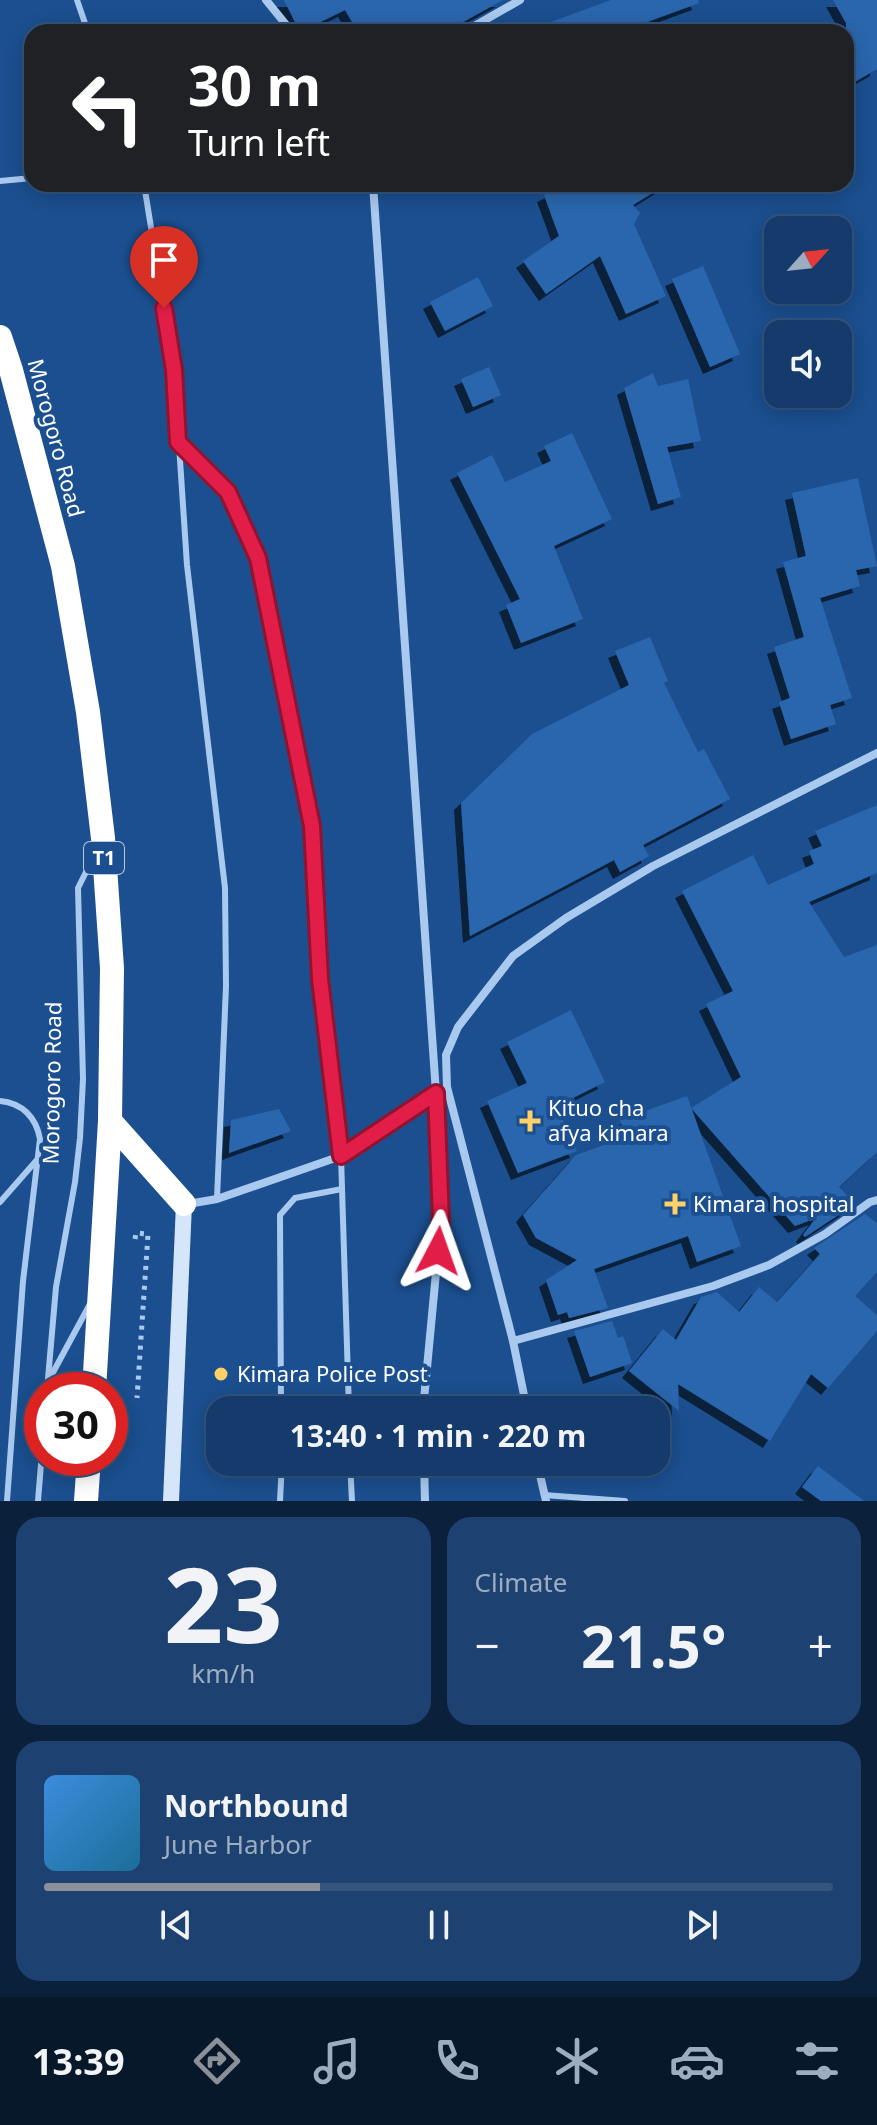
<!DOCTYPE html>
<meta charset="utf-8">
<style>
:root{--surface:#143b6b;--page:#1d4271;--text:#f1f3f6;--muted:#9dadc1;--line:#33557e;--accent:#8c9099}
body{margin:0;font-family:"Noto Sans",sans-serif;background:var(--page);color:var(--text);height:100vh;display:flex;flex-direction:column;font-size:30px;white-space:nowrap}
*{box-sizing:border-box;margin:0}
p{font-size:26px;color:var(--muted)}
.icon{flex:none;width:44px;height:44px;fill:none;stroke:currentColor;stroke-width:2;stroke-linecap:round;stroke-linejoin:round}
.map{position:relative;height:1501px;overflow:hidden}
.side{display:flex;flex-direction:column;gap:16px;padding:16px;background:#0b203b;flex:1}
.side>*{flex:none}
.banner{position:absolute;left:24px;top:24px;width:830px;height:168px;border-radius:24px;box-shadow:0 4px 20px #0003,0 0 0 2px var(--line);background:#202124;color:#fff;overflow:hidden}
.needle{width:52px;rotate:63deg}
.controls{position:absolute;left:764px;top:216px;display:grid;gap:16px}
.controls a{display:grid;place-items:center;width:88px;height:88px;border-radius:16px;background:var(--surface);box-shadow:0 4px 20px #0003,0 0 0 2px var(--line);font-size:40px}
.speed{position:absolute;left:24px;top:1372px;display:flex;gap:16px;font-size:40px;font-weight:700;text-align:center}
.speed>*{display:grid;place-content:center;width:104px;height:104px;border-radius:50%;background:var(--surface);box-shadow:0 4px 20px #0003,0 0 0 2px var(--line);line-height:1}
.speed .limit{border:12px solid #d22;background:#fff;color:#111}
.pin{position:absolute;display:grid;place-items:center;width:68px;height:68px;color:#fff;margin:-82px -34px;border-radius:50% 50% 50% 0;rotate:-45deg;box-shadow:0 0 8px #0007}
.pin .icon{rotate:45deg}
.me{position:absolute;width:88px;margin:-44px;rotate:4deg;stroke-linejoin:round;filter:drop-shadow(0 0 6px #0008)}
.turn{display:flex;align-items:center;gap:28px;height:168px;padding:0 32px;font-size:36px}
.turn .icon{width:104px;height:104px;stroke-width:2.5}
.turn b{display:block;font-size:56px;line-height:68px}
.big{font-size:60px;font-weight:700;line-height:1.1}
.side .card{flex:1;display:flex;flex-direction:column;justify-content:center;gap:12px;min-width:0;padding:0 28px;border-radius:24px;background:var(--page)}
.side .dial{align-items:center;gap:0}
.dial b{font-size:104px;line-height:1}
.song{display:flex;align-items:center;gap:24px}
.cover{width:96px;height:96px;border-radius:12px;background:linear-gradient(135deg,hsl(210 70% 55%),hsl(200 70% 35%))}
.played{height:8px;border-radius:4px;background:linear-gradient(90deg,var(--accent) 35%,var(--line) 35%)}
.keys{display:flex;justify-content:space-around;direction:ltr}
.heat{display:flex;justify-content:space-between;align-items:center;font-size:44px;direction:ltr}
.side .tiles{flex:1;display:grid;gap:16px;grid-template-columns:1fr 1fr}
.card:last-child{grid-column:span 2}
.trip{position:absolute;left:206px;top:1396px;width:464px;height:80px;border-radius:24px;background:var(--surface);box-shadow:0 4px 20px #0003,0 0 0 2px var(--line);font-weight:700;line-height:80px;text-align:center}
.dock{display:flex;height:128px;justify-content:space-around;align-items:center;background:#08182b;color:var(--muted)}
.dock .icon{width:56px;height:56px}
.dock .active{color:var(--accent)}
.dock b{font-size:36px;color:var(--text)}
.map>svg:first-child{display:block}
</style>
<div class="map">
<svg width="877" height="1501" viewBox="0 0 877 1501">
<defs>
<filter id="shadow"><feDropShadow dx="-7" dy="7" stdDeviation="0" flood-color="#0009"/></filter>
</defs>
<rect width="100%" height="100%" fill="#1b4f8f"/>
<g fill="#2a66ad" filter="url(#shadow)">
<path d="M284,0H503L445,32H358L345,10L300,32Z"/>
<path d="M611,0H698L699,3L620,32H533L532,29Z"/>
<path d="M833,0H877V69L846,87V23Z"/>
<path d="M567,184H667L633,205L640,213L634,224L666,296L626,314L600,256L546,294L523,261L559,236L544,195Z"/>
<path d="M703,266L740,354L710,367L672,279Z"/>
<path d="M478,277L493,306L445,331L430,302Z"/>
<path d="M489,367L501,395L473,407L461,379Z"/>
<path d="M653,373L658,386L688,379L701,441L667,447L681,497L658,504L624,388Z"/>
<path d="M572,433L612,519L554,546L583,619L521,643L506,605L520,599L457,473L492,455L505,482L551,461L544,446Z"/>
<path d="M858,478L877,566L856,570L860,586L820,598L852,698L830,705L836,724L791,739L779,702L790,698L774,647L804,637L783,562L806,556L792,493Z"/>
<path d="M650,637L668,681L664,683L698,752L704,749L730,799L643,845L649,856L620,872L614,860L470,936L461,803L532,734L629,685L615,651Z"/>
<path d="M877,805V873L809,902L844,957L877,945V1152L839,1187L855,1204L805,1237L803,1235L816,1218L795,1226L691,1108L741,1077L706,1004L733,991L682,891L753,855L768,885L814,864L809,851L822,846L815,831Z"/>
<path d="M571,1010L605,1082L557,1106L577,1151L518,1173L487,1101L527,1083L507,1042Z"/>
<path d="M687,1096L741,1246L697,1262L688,1236L594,1269L608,1308L569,1318L567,1312L558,1315L546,1280L577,1260L536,1238L523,1215L576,1155L626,1137L620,1120Z"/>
<path d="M279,1109L291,1131L229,1153L231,1120Z"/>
<path d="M865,1214L877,1223V1272L855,1296L877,1315V1331L828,1388L811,1374L770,1441L678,1384L679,1411L629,1371L663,1329L676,1340L701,1297L717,1292L739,1312L759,1287L777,1302L820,1254L814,1248Z"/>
<path d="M612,1321L618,1338L623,1336L632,1363L590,1377L574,1331Z"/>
<path d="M818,1466L864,1501H821L802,1487Z"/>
</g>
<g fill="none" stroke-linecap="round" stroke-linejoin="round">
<path stroke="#a9c9ee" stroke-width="5" stroke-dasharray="4 6" stroke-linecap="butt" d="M135,1239L136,1233L148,1234L137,1398"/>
<g stroke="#a9c9ee" stroke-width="6">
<path d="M77,0L88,32"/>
<path d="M0,181L32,178"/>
<path d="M144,184L174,370L187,565L225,888L226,986L217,1199"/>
<path d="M178,442L228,492L258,558L312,826L320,979L341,1156L349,1410"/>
<path d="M0,1101C22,1103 36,1117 40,1139L23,1281L7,1501"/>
<path d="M0,1202L36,1161"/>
<path d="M50,1378L90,1304"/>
<path d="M47,1390L56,1287L75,1182L80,1138L83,1079L78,888L96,852"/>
<path d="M281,1410L280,1215L295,1198L342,1189"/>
<path d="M350,1462L352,1501"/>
<path d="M544,1495L625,1501"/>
<path d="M38,1501L42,1452"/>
<path d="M280,1501L282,1462"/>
</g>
<g stroke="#a9c9ee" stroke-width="8">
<path d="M266,0L292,32"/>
<path d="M464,32L520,0"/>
<path d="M373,184L436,1093L441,1220L423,1410"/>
<path d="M188,1204L217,1199L341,1156L440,1091"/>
<path d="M513,1341L713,1286L769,1265L825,1234L870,1202L877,1200"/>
<path d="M527,1410L513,1341L447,1087L446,1055L458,1027L513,956L566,918L653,866L877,753"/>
<path d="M424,1462L425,1501"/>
<path d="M537,1462L546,1501"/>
</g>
<path stroke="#d6e6fa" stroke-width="16" d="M171,1501L184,1204"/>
<g stroke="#fff" stroke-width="24">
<path d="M0,337L11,370L63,566L88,712L103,838L112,968L110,1121L94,1390"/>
<path d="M110,1121L184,1204"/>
<path d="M86,1501L89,1458"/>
</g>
</g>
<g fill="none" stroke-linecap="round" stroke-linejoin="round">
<defs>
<path id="route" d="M164,308L174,370L178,442L228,492L258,558L312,826L320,979L341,1156L436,1093L441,1220L438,1251"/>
</defs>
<use href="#route" stroke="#92132f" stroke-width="20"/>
<use href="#route" stroke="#e11d48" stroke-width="14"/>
</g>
<g fill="#ffd166" stroke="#1b4f8f" stroke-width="3">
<path d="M526 1109h8v8h8v8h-8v8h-8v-8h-8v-8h8z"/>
<path d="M671 1192h8v8h8v8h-8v8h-8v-8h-8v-8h8z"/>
<circle cx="221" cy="1374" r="8"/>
</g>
<g text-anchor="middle" stroke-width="8" stroke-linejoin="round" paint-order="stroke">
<rect fill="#1b4f8f" stroke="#bbcadd" stroke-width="2" x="84" y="842" width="40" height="32" rx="6"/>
<g font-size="20" font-weight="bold" fill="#fff">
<text x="104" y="865">T1</text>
</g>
<g font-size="22" fill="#fff" stroke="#1b4f8f">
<text transform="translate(56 438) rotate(75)" y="8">Morogoro Road</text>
<text transform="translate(52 1083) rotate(-89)" y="8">Morogoro Road</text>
</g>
<g font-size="22" fill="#fff" stroke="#1b4f8f" text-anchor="start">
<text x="548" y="1116">Kituo cha<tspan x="548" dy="25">afya kimara</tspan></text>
<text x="693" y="1212">Kimara hospital</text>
<text x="237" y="1382">Kimara Police Post</text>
</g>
</g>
</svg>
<div class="controls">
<a><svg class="needle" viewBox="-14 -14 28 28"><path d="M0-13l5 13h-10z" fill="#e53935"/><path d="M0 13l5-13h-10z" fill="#9dadc1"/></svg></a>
<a><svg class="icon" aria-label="sound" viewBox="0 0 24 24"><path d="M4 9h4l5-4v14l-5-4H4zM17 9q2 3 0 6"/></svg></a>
</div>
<div class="speed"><div class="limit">30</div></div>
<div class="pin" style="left:164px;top:308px;background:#d93025"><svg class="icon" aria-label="arrive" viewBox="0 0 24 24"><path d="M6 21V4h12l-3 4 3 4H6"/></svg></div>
<svg class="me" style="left:438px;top:1251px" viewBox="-20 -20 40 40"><path d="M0-17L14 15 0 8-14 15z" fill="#e11d48" stroke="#fff" stroke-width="4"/></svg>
<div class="trip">13:40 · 1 min · 220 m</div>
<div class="banner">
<div class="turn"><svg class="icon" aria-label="left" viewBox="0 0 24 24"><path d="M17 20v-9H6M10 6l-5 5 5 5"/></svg><div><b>30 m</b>Turn left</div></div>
</div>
</div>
<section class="side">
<div class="tiles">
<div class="card dial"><b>23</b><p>km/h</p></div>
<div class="card"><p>Climate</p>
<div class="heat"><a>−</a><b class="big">21.5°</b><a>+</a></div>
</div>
<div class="card">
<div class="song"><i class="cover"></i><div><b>Northbound</b><p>June Harbor</p></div></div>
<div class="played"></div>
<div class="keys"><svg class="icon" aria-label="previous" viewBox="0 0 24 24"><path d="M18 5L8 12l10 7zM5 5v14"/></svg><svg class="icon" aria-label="pause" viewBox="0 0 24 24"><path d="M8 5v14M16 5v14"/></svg><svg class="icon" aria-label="next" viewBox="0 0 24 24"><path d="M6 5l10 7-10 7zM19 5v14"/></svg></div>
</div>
</div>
</section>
<nav class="dock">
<b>13:39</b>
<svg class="icon active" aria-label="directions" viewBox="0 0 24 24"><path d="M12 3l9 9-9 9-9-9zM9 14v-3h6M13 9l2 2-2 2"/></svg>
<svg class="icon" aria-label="music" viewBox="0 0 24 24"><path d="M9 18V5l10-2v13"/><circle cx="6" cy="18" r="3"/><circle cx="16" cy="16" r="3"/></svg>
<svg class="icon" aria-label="phone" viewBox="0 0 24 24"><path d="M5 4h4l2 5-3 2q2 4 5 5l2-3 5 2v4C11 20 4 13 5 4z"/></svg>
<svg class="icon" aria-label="climate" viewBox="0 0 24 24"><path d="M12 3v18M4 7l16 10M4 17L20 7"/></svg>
<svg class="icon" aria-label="car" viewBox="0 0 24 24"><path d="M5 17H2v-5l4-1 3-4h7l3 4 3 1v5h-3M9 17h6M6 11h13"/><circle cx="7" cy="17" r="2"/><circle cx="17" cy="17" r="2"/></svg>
<svg class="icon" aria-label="filters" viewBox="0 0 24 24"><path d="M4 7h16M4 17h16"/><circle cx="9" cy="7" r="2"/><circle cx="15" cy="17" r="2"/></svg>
</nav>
